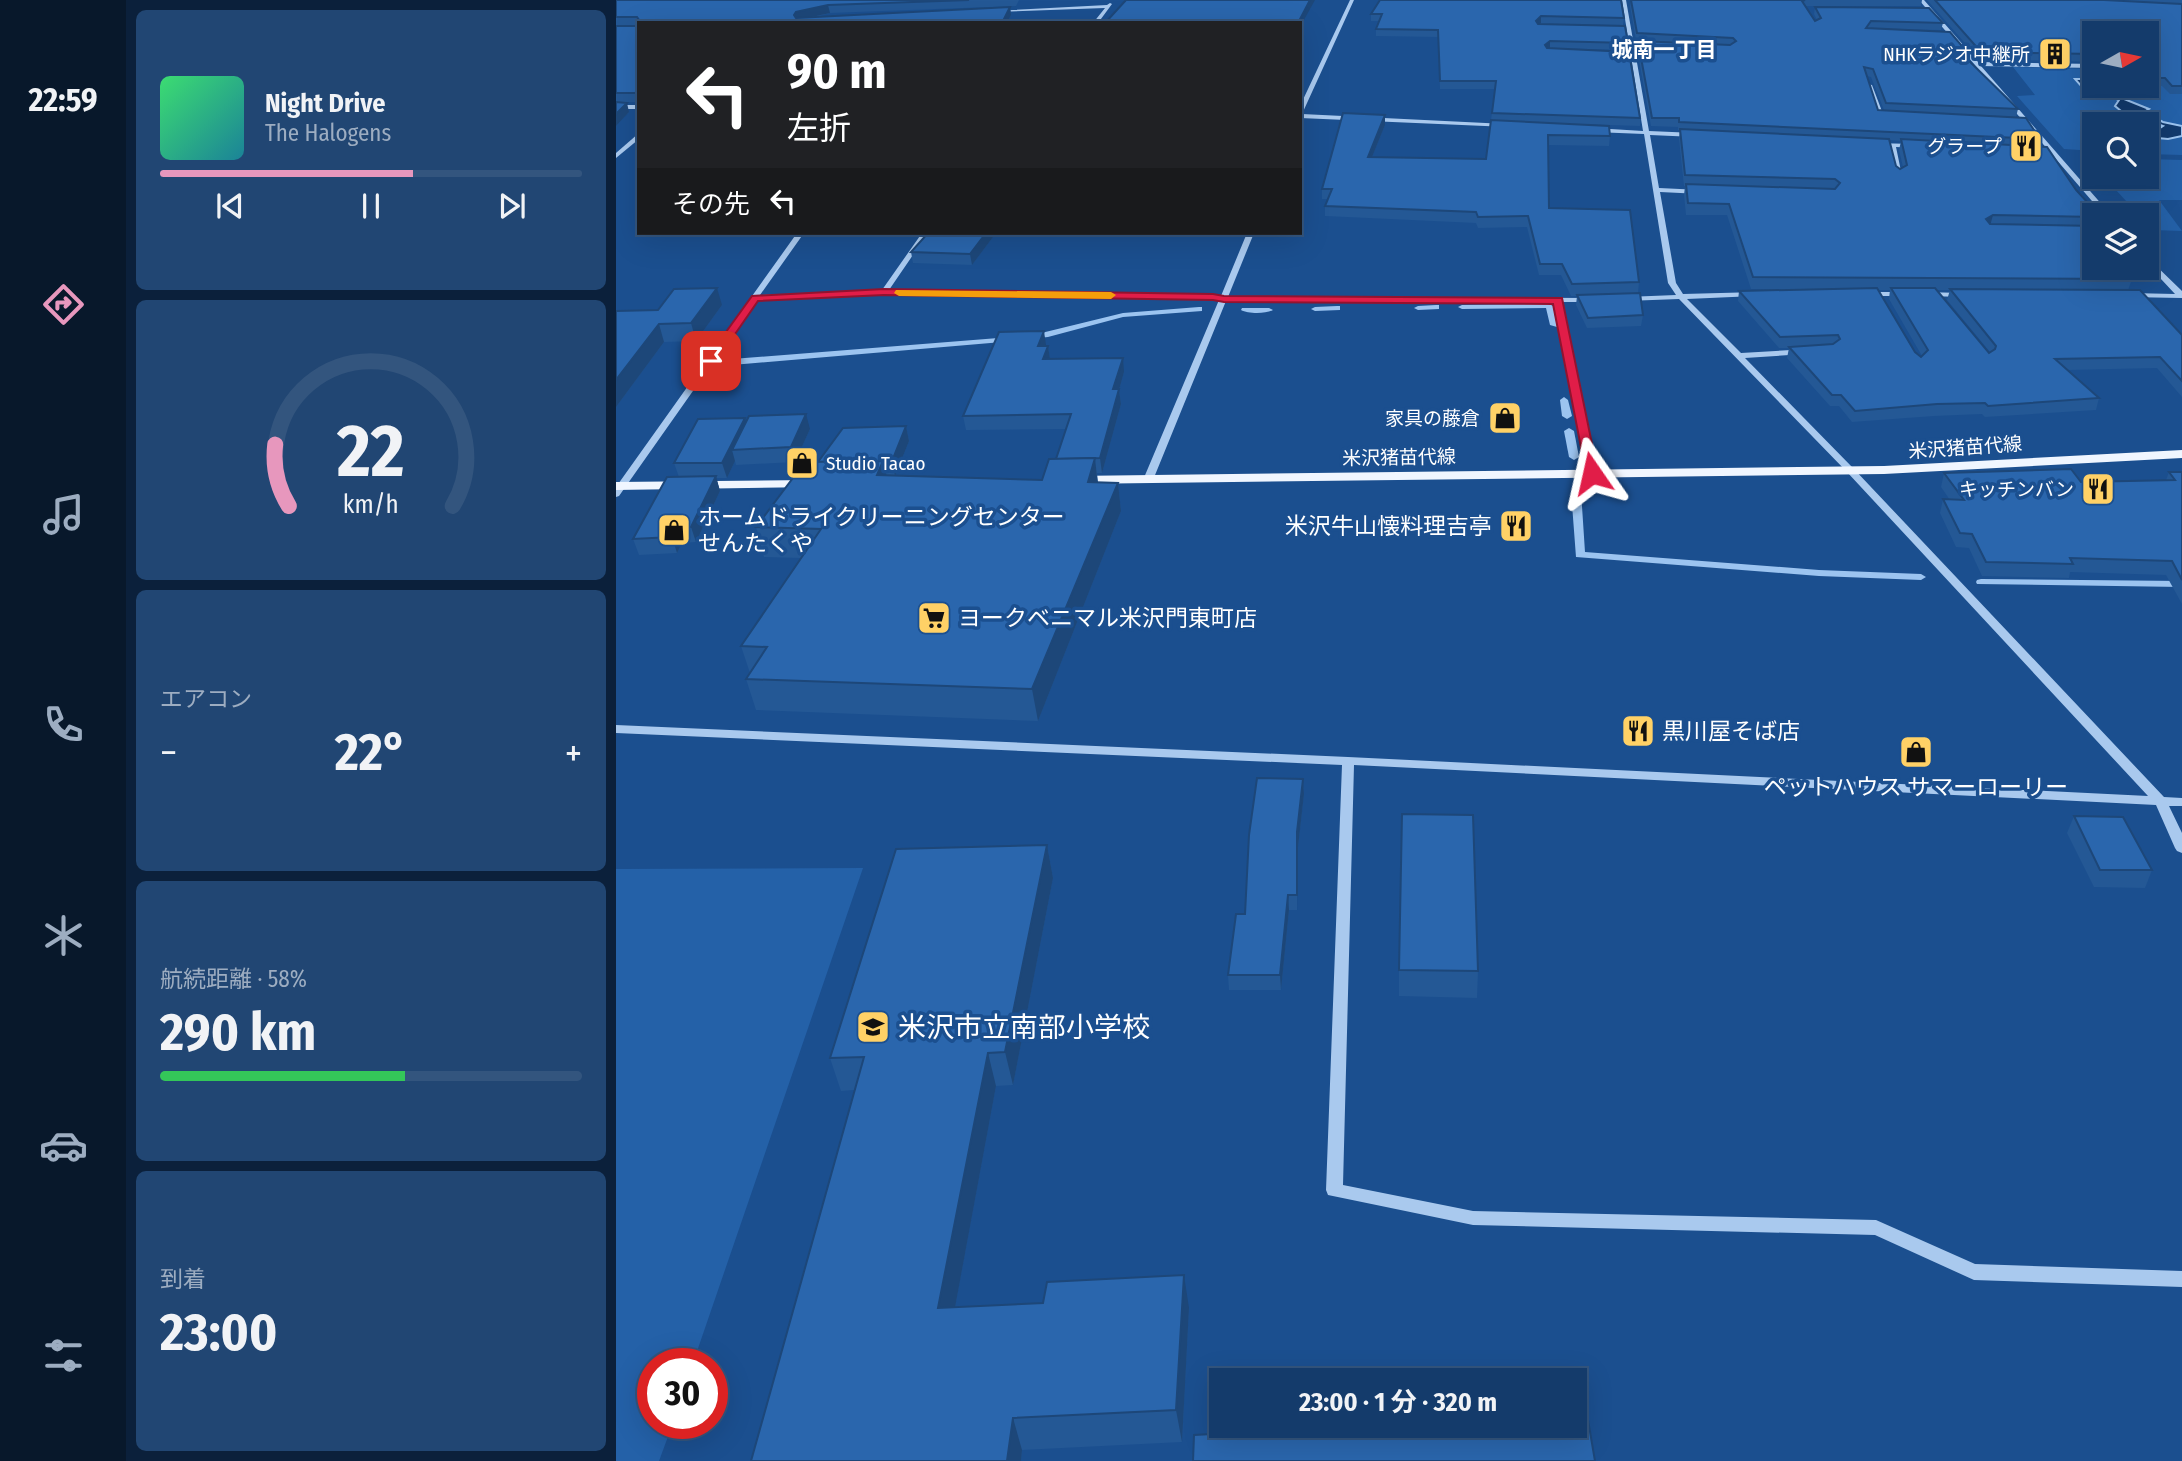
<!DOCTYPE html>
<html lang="ja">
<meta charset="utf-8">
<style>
:root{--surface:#143b6b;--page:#214673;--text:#f1f3f6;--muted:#9dadc1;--line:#33557e;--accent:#e797bd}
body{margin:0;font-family:"Fira Sans Condensed","Noto Sans JP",sans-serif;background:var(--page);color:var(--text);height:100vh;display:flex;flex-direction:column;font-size:26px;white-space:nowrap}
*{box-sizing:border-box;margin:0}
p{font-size:23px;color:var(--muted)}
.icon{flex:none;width:38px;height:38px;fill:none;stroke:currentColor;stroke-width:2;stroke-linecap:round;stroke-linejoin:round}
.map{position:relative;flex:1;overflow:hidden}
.panel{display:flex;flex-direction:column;gap:10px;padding:10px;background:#0b203b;width:490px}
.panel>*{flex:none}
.guide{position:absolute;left:21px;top:21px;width:665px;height:214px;border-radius:0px;box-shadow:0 7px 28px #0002,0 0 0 2px var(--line);background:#202124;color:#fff;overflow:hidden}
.needle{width:46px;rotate:81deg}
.buttons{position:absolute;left:1466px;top:21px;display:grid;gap:14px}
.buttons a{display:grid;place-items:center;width:77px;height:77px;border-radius:0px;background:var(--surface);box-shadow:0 7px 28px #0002,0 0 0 2px var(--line);font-size:35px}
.speed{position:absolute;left:21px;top:1348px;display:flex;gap:14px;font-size:35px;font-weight:700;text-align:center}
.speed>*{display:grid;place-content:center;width:91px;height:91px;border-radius:50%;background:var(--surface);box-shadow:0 7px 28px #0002,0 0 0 2px var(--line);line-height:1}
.speed .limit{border:10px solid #d22;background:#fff;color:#111}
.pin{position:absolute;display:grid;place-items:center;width:60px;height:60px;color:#fff;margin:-30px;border-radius:14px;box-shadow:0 4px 10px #0006}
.me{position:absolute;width:77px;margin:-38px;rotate:349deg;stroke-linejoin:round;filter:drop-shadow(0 0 5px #0008)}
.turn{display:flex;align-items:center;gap:24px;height:147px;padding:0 35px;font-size:32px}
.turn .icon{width:91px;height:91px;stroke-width:2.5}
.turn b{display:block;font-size:49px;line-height:60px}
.then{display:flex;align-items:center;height:66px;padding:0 35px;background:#0003;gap:14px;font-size:26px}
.big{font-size:52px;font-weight:700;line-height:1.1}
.panel .card{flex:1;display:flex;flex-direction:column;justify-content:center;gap:10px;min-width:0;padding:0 24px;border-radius:10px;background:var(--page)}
.panel .dial{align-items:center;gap:0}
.dial svg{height:182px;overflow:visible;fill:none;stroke:var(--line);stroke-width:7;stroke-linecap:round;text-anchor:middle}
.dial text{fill:var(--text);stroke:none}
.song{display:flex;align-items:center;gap:21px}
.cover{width:84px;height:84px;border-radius:10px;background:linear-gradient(135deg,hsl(140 70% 55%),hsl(190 70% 35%))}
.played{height:7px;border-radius:4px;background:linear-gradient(90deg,var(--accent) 60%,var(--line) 60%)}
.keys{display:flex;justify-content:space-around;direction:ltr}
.heat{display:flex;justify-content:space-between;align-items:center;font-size:38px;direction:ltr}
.charge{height:10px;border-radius:5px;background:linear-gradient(90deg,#34c759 58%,var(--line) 0)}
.trip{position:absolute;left:593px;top:1368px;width:378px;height:70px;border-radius:0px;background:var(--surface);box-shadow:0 7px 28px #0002,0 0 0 2px var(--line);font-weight:700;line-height:70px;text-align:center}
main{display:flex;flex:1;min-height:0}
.menu{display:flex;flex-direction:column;width:126px;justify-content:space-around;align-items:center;background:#08182b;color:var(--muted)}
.menu .icon{width:49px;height:49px}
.menu .current{color:var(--accent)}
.menu b{font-size:32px;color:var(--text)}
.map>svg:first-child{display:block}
</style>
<main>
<nav class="menu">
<b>22:59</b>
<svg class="icon current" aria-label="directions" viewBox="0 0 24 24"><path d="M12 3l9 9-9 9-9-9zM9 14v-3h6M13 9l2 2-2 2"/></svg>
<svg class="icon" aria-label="music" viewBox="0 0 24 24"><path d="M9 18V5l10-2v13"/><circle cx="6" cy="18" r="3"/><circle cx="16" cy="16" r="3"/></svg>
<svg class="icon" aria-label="phone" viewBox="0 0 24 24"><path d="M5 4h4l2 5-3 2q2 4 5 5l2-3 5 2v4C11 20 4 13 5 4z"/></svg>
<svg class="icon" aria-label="climate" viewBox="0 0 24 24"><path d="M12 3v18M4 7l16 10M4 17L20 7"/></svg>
<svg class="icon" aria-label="car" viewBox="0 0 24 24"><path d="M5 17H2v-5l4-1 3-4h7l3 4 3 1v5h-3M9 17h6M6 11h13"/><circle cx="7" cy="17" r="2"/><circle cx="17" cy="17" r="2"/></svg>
<svg class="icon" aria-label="filters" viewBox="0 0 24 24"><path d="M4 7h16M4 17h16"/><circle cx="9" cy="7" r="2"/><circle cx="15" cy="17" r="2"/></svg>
</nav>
<section class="panel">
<div class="card">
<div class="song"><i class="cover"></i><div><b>Night Drive</b><p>The Halogens</p></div></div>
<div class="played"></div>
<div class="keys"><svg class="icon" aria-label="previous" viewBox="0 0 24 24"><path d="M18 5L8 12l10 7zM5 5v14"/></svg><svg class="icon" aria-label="pause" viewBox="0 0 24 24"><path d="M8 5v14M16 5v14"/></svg><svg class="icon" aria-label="next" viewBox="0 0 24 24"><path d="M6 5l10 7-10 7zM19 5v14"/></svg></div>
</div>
<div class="card dial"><svg viewBox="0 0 100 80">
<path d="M14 69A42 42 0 1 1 86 69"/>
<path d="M14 69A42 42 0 0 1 8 42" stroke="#e797bd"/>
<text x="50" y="56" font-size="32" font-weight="700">22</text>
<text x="50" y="72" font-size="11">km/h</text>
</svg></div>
<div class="card"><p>エアコン</p>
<div class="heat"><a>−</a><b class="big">22°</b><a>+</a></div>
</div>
<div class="card"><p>航続距離 · 58%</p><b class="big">290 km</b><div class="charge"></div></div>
<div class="card"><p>到着</p><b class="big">23:00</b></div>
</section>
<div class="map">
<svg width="1566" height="1461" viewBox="0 0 1566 1461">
<rect width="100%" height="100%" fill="#1b4f8f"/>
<g fill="#2461a8">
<path d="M1531,65L1566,72V155L1531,154V124H1479V151L1448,149L1401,96L1419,95L1397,67L1479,69V86H1531Z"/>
<path d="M1531,159L1566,160V200H1543L1566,231L1536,230L1531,224V215H1523L1488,177H1531Z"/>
<path d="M247,868L77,1363H37V1423H57L43,1461H0V869Z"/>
</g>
<path fill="#123a6d" stroke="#9cc4f0" stroke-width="2" d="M1459,79H1479V86H1505L1507,94L1503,97L1533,109L1528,112L1547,122L1566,126V136L1552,139L1531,137V127L1544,128L1547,126L1534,121L1516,120L1499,106L1503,100L1466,87Z"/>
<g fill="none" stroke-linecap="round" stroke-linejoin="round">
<g fill="#9cc4f0" fill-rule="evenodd">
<path d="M933,304L937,306L941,327L934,325L930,308L846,309L842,307L846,305Z"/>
<path d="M820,305H823V309L802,310L798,308L802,306Z"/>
<path d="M721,306H724V310L699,311L695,309L699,307Z"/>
<path d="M583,307H586V311L507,317L432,337L413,339L409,337L507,313Z"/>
<path d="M626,308H653L657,310C650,314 632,314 625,310Z"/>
<path d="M395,337L399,339L398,341L116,365L112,362L116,359Z"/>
<path d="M948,397L952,400L956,416L951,419L946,416L944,400Z"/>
<path d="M953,428L958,431L963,457L958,460L953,457L948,431Z"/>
<path d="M960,488L965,491L969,552L1203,570L1305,574L1310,577L1305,580L1203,576L960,557L955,491Z"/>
<path d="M1365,579L1566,581V587L1361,584L1360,582L1361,580Z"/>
</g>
<g fill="#a9c9ee" fill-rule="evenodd">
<path d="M734,0H738L686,114L890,124L892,127L684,118V106Z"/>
<path d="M1006,0H1010L1033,131L1079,133L1082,135L1079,137L1034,135L1043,188L1085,190L1088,192L1085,194L1044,192L1060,283L1067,294L1142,292L1143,294L1139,296L1071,299L1125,353L1192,349L1193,351L1189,354L1129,358L1237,468L1548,797L1566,798V806H1553L1566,833V853L1561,851L1559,848L1540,805L738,765L727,1185L857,1211L1260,1220L1359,1264L1566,1271V1287L1358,1280L1259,1235L857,1225L712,1195L710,1190L726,765L0,733V725L732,757L1532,796L1231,472L1063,299L1010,301L1006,299L1010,297L1060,295L1052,283L1028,134L978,132L975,130L978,128L1027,131Z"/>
<path d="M1303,0H1308L1362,62L1479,64V68L1365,66L1495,215H1488Z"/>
<path d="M494,3L496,4L482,23H477L489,8L380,12L378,11L491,5Z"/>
<path d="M1251,84L1256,85L1267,114L1275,115V117H1263Z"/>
<rect x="0" y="105" width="23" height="4"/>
<path d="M23,133V139L0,158V153Z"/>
<path d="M1256,143L1299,144L1302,146L1299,148L1280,147L1286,176L1283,178L1280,176L1273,147L1258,146Z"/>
<path d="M181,233H188L144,295L266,290L306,233H312L273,290L605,296L631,233H638L612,297L978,298V302H946L981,473L976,476L971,473L938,302L610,301L537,480L532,483L527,480L603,300L268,294L141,300L3,496L0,497V487Z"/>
<path d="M1531,257L1566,291V298L1511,297L1510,295L1514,293L1559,294L1531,264Z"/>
<path d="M1245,292H1290L1294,294L1290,296H1248L1244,294Z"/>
<path d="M1305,292L1349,293L1353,295L1349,297L1308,296L1304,294Z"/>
</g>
<g fill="#f0f6ff" fill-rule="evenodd">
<path d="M1566,450V458L1268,474L457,484L450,480L457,476L1268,466Z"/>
<path d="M195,480L202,484L200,487L0,490V482Z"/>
</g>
</g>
<g fill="#245895" fill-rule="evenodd">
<path d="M0,0H403L400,6L214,13L199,17L394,7L395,15L391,23H23V101L22,102H8L13,112L0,126V26H21V25H0Z"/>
<path d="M1015,0H1306L1305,6H1189L1199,21L1201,20L1198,14L1199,7L1327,23L1325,30L1274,29L1352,53L1351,59L1402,109L1400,117L1349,115L1424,139L1423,146L1460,190L1479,215V268H1521L1518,277H1514L1516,279L1512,290L1566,335V397L1541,368L1451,370L1483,398L1480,410L1369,417L1366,414L1318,416L1236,422L1223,406H1214L1171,358L1173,348H1163L1122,301L1123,291L1179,290L1135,289L1111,215H1070L1068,195L1069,186H1068L1063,139L1064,130H1062V127L1035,126L1021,49L1022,41L1114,45L1020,40L1014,6ZM1251,76L1255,77L1268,110H1262ZM1273,140L1285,141L1283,150L1287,167L1284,169L1280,166ZM1262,290H1274L1273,299L1306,356L1305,357L1299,352ZM1321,290H1334L1331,300L1374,352L1373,353Z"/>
<path d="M1311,0H1566V94H1554L1546,86H1534L1531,82V33H1479V62L1363,59Z"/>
<path d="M755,14L1008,18L1007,25L925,24L1012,43L1011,50L934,48L1024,118V126L898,122L994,136L993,146L932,145L933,208L1023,282L1022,293L1027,315L1025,326L971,328L960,305L961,296H955L945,275H923L911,227L862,228L860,223L709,216V206L712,199H706V189L769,115V125L756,157L870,159L879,89H824L822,37L760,36V29L763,21H755Z"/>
<path d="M380,233L356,265L297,263L295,252Z"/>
<path d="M106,305L80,341L48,342L0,407V311L42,310Z"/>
<path d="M430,345V346H432L434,359L508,372L503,390L505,404L486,473H481L482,482L502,483L505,511L422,721L140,710L130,679L134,673L125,646L185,558L148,557L140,527L202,462L290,426L293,441L279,476L426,480L440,459L450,429L350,430L347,416Z"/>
<path d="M129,418L130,423L194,429L179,462L120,465L119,461L111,478H100L104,491L80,542L66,543L61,553L23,555L17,539L63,477L58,463Z"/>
<path d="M1553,472H1566V604L1550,575L1454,572L1453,578L1366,576L1353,548L1340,547L1324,513L1327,499L1334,500L1325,487L1328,473L1465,482L1550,480Z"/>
<path d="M687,779L688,794L682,847L681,910H673L665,990H613L612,975L629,914Z"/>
<path d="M1458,816L1536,870L1529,888L1478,887L1451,833Z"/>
<path d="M431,845L437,878L397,1085L380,1086L339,1307L573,1308L566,1442L406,1450L405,1461L238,1090L225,1091L214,1058Z"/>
<path d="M783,970L862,971L861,998L783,996Z"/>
</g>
<g fill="#1d4779">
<path d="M694,0H699L684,27V23H682Z"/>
<path d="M212,5L214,13L181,20L178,15L180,12Z"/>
<path d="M394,7L395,15L391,23H386Z"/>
<path d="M925,16V23L919,28L920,21Z"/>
<path d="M934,41V48L928,53L929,45Z"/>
<path d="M22,90L23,101L22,102L19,93Z"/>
<path d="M11,103L13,112L0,126V114Z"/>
<path d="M769,115V125L752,167V157Z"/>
<path d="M1377,215L1374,226L1370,219Z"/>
<path d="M370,233H380L356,265L354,254Z"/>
<path d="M101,288L106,305L80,341L75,323Z"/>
<path d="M43,324L48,342L0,407V380Z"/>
<path d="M428,331L430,345L425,360L422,346Z"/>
<path d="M432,346L434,359H427Z"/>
<path d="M507,358L508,372L503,390L505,404L486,473L484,458L497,389Z"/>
<path d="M190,414L194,429L179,462L175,447Z"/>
<path d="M129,418L133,433L116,450L119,461L111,478L106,463Z"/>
<path d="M290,426L293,441L279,476L276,461Z"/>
<path d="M479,458L482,487L472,482Z"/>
<path d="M267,461L274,489L261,475Z"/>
<path d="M100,476L104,491L80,542L75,527Z"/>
<path d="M502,483L505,511L422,721L416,689Z"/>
<path d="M61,527L66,543L61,553L56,537Z"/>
<path d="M687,779L688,794L682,847L681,910V832Z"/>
<path d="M431,845L437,878L397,1085L389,1052Z"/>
<path d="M672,895L673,910L665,990L664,975Z"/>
<path d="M372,1053L380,1086L333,1340L322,1308Z"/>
<path d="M568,1275L573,1308L566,1442L560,1410Z"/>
<path d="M397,1418L406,1450L405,1461H391Z"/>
</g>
<g fill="#2a66ad" stroke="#1d4779" stroke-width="2">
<path d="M0,0H353L212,5L180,12L178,15L180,18L394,7L386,23H23V90L19,93H0V26H21L23,20L21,17H0Z"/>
<path d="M510,0H694L682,23H489Z"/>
<path d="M764,0H1005L1008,18L925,16L920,21L922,24L1009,26L1012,43L934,41L929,45L931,48L1013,52L1024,118L876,113L880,81H824L822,30L760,29L766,14H755Z"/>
<path d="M1015,0H1189L1186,1L1199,21L1205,18L1199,7L1313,8L1327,23L1255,21L1250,28L1334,32L1352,53H1345L1402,109L1270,103L1257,69L1248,67L1262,110L1410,118L1424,139L1063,122V118H1036L1022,41L1114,45L1120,41L1117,38L1021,33Z"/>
<path d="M1319,0H1488L1566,4V86H1556L1549,78H1536L1531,71V33H1479V54L1365,52Z"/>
<path d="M0,102L11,103L0,114Z"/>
<path d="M727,113L769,115L752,157L870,159L875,120L993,126L994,136L932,135L933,208L1014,210L1023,282L956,284L946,264H924L912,216L862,217L860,212L709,206L716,189H706Z"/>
<path d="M1064,129L1273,139L1280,166L1284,169L1291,165L1285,139L1431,147L1460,190L1483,215H1479V217L1377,215L1370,219L1374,224L1479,226V268H1505L1516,279L1137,277L1113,204L1072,203L1070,184L1219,189L1224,183L1219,179L1069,175Z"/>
<path d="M312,233H370L354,254L295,252Z"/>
<path d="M101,288L75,323L43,324L0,380V311L42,310L58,289Z"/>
<path d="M1261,288L1299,352L1305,357L1312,350L1275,288H1319L1373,353L1379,349L1380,346L1334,289L1524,290L1566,335V381L1544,357L1439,359L1483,398L1372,406L1369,403L1321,404L1239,411L1225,395H1216L1173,347L1217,344L1224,339L1222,335L1164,337L1123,291Z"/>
<path d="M1024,293L1027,315L972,318L961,295Z"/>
<path d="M428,331L422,346H432L427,359L507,358L497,389H503L484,458L440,459L455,414L347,416L383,332Z"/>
<path d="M190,414L175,447L116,450L133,416Z"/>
<path d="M129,418L106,463H58L82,419Z"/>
<path d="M290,426L276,461L202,462L227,428Z"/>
<path d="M479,458L472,482L502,483L416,689L130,679L151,647L125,646L205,529L140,527L189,462L267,461L261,475L426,480L433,459Z"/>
<path d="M1455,469L1465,482L1559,480L1553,472H1566V580L1556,561L1454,558L1457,564L1370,562L1356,534L1344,533L1327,499L1348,500L1328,473Z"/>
<path d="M100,476L75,527H61L56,537L17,539L51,477Z"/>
<path d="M641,778L687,779L681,832V895H672L664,975H612L620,914H629L633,835Z"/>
<path d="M786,814L857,815L862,971L783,970Z"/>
<path d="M1458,816L1507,817L1536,870H1484Z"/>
<path d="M431,845L389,1052L372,1053L322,1308L427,1303L431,1282L568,1275L560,1410L397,1418L391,1461H135L248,1057L214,1058L280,849Z"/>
<path d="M971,1414L979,1461H577L578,1435L743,1426H959V1415Z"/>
</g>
<path fill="#e11d48" stroke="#92132f" stroke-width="2" d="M268,289L597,294L608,296L946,298L982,473L976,477L970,473L937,304L608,302L597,300L268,295L142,301L99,363L89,361L136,296Z"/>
<path fill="#f59e0b" d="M280,290L495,292L500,295L495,299L283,296L278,293Z"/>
<defs>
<symbol id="building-square" viewBox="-11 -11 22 22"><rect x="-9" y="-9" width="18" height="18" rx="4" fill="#ffd166" stroke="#1b4f8f"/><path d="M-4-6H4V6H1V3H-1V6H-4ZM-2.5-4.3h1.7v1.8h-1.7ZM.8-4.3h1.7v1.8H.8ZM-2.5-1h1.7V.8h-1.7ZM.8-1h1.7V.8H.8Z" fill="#111"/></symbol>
<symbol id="restaurant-square" viewBox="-11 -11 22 22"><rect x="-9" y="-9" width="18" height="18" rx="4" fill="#ffd166" stroke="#1b4f8f"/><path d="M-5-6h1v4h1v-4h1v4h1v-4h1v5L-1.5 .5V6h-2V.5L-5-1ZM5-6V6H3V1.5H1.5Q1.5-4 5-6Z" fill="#111"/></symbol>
<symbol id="shop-square" viewBox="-11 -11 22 22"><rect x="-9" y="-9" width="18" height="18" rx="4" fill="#ffd166" stroke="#1b4f8f"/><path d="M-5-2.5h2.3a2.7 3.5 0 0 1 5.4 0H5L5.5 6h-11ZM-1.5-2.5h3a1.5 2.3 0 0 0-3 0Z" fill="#111"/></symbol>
<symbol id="supermarket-square" viewBox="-11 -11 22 22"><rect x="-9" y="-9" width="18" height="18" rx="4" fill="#ffd166" stroke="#1b4f8f"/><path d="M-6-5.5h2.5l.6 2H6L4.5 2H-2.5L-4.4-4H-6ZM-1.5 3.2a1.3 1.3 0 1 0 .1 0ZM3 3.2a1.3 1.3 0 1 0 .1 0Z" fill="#111"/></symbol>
<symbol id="school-square" viewBox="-11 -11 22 22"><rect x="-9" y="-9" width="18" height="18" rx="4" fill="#ffd166" stroke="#1b4f8f"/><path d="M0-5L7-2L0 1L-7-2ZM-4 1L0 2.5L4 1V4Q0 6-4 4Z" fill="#111"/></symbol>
</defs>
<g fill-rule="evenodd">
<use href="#building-square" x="1420" y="35" width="38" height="38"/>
<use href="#restaurant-square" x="1391" y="127" width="38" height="38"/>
<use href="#shop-square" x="870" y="399" width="38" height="38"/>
<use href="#shop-square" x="167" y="444" width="38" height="38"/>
<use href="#restaurant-square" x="1463" y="470" width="38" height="38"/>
<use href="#restaurant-square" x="881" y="507" width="38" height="38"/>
<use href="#shop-square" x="39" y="511" width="38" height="38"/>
<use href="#supermarket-square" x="299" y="599" width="38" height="38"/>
<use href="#restaurant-square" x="1003" y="712" width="38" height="38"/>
<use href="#shop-square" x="1281" y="733" width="38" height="38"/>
<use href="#school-square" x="238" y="1008" width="38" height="38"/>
</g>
<g text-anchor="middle" stroke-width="7" stroke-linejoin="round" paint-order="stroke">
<g font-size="19" fill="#fff" stroke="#1b4f8f" text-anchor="end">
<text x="1414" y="61">NHKラジオ中継所</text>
<text x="1386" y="153">グラープ</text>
<text x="864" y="425">家具の藤倉</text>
<text x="210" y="470" text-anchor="start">Studio Tacao</text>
<text x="1458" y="496">キッチンバン</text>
</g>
<g font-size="19" fill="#fff" stroke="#1b4f8f">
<text transform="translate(1349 447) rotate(-4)" y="7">米沢猪苗代線</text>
<text transform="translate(783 457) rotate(-1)" y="7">米沢猪苗代線</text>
</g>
<g font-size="21" font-weight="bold" fill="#fff" stroke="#1b4f8f">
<text x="1048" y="57">城南一丁目</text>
</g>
<g font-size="23" fill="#fff" stroke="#1b4f8f" text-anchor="start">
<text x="82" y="525">ホームドライクリーニングセンター<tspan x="82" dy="26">せんたくや</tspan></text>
<text x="876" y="534" text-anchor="end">米沢牛山懐料理吉亭</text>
<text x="342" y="626">ヨークベニマル米沢門東町店</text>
<text x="1046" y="739">黒川屋そば店</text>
<text x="1300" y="795" text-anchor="middle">ペットハウス サマーローリー</text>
</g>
<g font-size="28" fill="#fff" stroke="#1b4f8f" text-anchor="start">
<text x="282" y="1037">米沢市立南部小学校</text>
</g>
</g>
</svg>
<div class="buttons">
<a><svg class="needle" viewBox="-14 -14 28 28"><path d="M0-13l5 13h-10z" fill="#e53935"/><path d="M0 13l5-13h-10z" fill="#9dadc1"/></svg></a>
<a><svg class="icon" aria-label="search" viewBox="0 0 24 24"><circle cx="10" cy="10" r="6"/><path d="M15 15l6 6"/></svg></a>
<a><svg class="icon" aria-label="layers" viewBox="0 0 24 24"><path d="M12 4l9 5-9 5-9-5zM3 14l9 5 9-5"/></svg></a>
</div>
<div class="speed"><div class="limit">30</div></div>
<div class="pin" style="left:95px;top:361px;background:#d93025"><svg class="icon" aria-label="arrive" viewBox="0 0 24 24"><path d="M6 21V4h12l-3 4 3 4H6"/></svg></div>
<svg class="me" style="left:976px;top:473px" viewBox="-20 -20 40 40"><path d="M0-17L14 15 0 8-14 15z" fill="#e11d48" stroke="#fff" stroke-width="4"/></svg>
<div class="trip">23:00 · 1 分 · 320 m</div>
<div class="guide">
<div class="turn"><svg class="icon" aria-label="left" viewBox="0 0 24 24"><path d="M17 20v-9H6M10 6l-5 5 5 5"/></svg><div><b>90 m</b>左折</div></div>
<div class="then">その先<svg class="icon" aria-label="left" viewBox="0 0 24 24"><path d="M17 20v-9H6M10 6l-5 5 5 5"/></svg></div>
</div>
</div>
</main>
